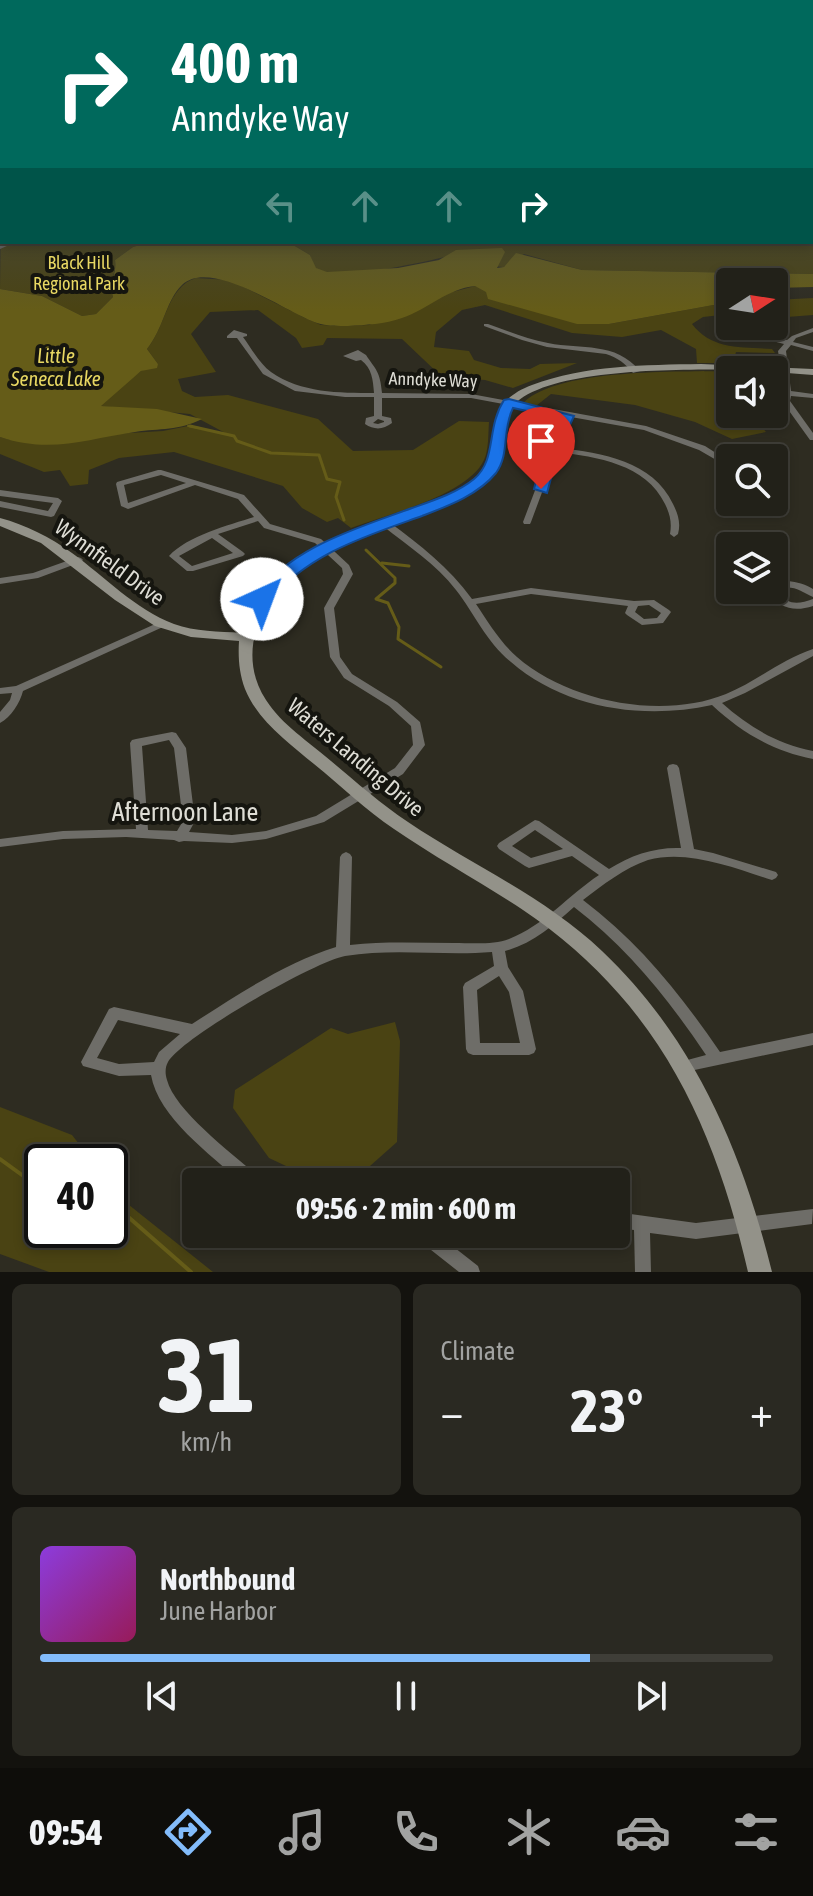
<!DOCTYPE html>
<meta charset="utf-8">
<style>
:root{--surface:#222119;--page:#2a2922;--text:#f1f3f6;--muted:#a2a3a2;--line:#3f3e38;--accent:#83bcfb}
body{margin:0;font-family:"Asap Condensed",sans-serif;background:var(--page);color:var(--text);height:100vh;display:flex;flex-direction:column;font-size:30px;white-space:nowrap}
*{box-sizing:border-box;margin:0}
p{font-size:26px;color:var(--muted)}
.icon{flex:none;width:44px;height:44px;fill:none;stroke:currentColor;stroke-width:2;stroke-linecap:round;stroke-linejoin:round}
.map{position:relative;height:1272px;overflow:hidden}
.side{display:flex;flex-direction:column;gap:12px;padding:12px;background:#13120e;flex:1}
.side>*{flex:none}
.banner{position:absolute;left:0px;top:0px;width:814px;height:244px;box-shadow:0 4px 12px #0003,0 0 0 2px var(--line);background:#00695c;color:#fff;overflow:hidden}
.needle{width:52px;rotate:78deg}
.fabs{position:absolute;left:716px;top:268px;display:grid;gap:16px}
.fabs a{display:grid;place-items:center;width:72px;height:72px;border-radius:8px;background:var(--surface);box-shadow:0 4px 12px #0003,0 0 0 2px var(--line);font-size:40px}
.speed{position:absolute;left:24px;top:1144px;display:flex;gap:16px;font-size:40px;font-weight:700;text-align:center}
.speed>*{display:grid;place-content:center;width:104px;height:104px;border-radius:50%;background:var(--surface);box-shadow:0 4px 12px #0003,0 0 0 2px var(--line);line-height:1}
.speed .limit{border:4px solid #111;border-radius:12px;background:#fff;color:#111}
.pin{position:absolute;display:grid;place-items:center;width:68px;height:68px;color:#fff;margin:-82px -34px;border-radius:50% 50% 50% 0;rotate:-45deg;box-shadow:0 0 8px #0007}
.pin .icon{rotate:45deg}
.me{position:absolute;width:88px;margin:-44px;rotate:43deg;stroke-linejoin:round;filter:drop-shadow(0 0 6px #0008)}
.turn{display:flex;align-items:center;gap:28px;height:168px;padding:0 40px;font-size:36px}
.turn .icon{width:104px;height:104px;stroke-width:2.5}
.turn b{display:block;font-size:56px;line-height:68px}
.lanes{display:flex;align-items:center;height:76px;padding:0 40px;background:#0003;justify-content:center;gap:40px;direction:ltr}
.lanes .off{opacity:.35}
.big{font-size:60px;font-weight:700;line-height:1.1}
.side .card{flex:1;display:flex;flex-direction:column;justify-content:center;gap:12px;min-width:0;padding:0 28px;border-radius:12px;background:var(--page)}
.side .dial{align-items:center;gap:0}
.dial b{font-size:104px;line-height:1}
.song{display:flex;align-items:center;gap:24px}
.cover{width:96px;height:96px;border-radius:12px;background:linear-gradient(135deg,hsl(270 70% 55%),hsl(330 70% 35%))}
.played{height:8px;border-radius:4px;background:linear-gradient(90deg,var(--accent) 75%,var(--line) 75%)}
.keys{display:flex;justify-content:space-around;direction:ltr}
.heat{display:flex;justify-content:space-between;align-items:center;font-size:44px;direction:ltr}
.side .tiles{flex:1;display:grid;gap:12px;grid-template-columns:1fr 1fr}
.card:last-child{grid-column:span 2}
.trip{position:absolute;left:182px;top:1168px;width:448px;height:80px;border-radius:8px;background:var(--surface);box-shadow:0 4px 12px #0003,0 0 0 2px var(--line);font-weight:700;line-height:80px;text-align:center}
.tab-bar{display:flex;height:128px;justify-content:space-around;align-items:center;background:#0e0d0a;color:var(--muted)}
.tab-bar .icon{width:56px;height:56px}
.tab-bar .selected{color:var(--accent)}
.tab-bar b{font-size:36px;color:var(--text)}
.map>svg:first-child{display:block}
</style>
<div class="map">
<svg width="813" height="1272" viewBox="0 0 813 1272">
<rect width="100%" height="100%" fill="#2e2c21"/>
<g fill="#4a4313">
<path d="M2,137V242H150L133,247L115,260C116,273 109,284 113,297L96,314L82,316L42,296L0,289Z"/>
<path d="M813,137V274L582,270L524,254L504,267C488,268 463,252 444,257C420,263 335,282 315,268L310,255L288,242H812Z"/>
<path d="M196,278L230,280L305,318L321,325L343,326L369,325L441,295L475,286L609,324L730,302V314L703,317L692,324C712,350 741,347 772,349L775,353L736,352L733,363H697L696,349L661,330L622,337L572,333L485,305L462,310L436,332L434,347L469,351L474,360L501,368L530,369L540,364L577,363L513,388L485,380L442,377L402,339L327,338L323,345L302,348L296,338L258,310L210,312L191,334L216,372L178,379L182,391L195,397L228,395L318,419L353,451L413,450L459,421L489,422C488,434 489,449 484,460C468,495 386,515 351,528L338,518L327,522L302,508L283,486L174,452L119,458L89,470L88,484L70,486L60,470L44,472L0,454V437L10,440L163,431L188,426L227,434L190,414L101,406L103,400L141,371L158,364L147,349C167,324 167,287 196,278Z"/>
<path d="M813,298V315L774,318V300Z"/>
<path d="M730,371V414H751L766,432L732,439L695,422L635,405L551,394L536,406L524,402C561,368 679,372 730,371Z"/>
<path d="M395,1022L400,1041L397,1142L352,1182H320L269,1158L233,1108L235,1090L331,1028L348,1034Z"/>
<path d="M0,1107L72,1135L93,1162H42V1230H110V1185L119,1197L213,1272H49L0,1254Z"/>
</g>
<path fill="#655c18" d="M150,242H288L310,255L316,268L327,272L398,268L439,260L456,250L502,248L505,252L497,268L504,267L516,253L582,270L813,274V287L774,288V282H730V302L609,324H577L488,299L486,292L475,286C447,289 428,309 402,318C385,324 366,325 348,326C338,326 326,326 317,323C287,313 211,257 182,285C166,300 164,328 147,349L158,364L157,368L141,371L101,406L157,409L202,419C179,431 160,428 135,432C86,439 51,454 0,437V289L42,296L82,316L96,314L113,297C109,283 117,274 115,260L133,247Z"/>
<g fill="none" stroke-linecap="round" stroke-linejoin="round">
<path stroke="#655c18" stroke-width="2" d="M188,426L199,428"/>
<g stroke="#655c18" stroke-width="3">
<path d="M190,426L234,436L237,441L271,453L319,455L327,479L340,482L336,497L344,520"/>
<path d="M366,550L395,578V583L376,599L388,603L399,627L398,639L441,667"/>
<path d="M382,563L409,566"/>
</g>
<g stroke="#655c18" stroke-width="4">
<path d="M0,1159L22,1175L42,1172"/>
<path d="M110,1201L191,1272"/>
</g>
<g fill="#6e6d68" fill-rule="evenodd">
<path d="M2,196V200L0,201V197Z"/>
<rect x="812" y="200" width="1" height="4"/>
<path d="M8,242H16L0,249V245Z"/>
<path d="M484,324H488C508,331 527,339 548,343C582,350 615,341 640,371L633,373C625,363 618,358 606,354L547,347L522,340L484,326Z"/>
<path d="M740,326L751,329L753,332L787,340L792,336L813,328V332L796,338L793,342L813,347V351L791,345L786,351L791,391L813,394V398L791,396L790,401L813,433V440H810L782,401L784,387L778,351L784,344L750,335L732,334L729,332Z"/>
<path d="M234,330L247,334V336L243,337C251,348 260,364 271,372C301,393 339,393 374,393C373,380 372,368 361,360L356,361L343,356L358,350L366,355C376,370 380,371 382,393L471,394L646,426L705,446L730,462V468L699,450L644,430L571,417L559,448C602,453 653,461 673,504C678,514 681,523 678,534L674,537L670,534C672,523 670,514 665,504C646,464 597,457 557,452L531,522L530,524H524L523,522L550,451L547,449L551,447L564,415L471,398H382V416L391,418L392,423C383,430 374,430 365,424L366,418L374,416V397H345L295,391L263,374L237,338H227V336ZM378,419L384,421V422L378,424L373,423Z"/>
<path d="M158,470H161L244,495L270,524L321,539L349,565L353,574L334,608L340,657L352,674L397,702L420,722L425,745L403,774L324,822L266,839L232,843L184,841L179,842L174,840L126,837L63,839L0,847V839L63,831L136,829L130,743L132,740L136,739L172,732L176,733L186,748L195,821L189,832L232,835L266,831L316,816L395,768L413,745L411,726L389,706L344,678L330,657L324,608L343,574L342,568L315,543L264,528L258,521L218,534L243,552L245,554L243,556L193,571H187L169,556C187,536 229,525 254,517L238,499L195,485L131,508L128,509L121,506L116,484L117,482ZM161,475L186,483L128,503L124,485ZM212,538L233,553L192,566L179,556ZM169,740L174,748L183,821L177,831L148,830L142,746Z"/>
<path d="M0,490L58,498L62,501L54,516L51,517L0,507V501L48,511L53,503L0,496Z"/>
<path d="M754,502H762L767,514L766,516H760Z"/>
<path d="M386,521L389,522C420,545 449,567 472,599L531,588L634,601L654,600L669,610L671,612L663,623L642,625L627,615L625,613L628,606L531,594L476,604C488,622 500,642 517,657C569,702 662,720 726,694C756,682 782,659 813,649V656L745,693L722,703C749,727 777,744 813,751V759C773,751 742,733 712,705C644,720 565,709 511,662C487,643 474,613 456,590C436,564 408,546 383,526L382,524ZM649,605L661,613L657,618L644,619L635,612L638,606Z"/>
<path d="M78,557L81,558L83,560L81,562L38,578L0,584V578L33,573Z"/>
<path d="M788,581C797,582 805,584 813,589V597C801,592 796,586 782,588L779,592C788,606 799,604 813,599V606C795,612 779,609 769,592L771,590H774L776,584Z"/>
<path d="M162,621L167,624L165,626L23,691C20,703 11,717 0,723V712L10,700L12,693L0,694V688L16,686Z"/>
<path d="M673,764L677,765L679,768L694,849L713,853L776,872L778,875L776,878L772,880C734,868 688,849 648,860C624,868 603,885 583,900C639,942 681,995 720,1052L813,1033V1045L685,1072L680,1070L678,1066L680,1062L706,1055C669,1000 628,948 574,907C554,925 532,944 505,951L508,967L523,991L536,1049L534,1053L529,1055H473L468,1053L466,1049L463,987L465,983L494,966L492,952C443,956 394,948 345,956C316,961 182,1037 168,1062C165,1067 165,1074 167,1080C175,1111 234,1155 259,1177L261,1182H241C211,1155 158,1117 151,1075L119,1076L83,1066L81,1062L109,1009L114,1007L192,1024C237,995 285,963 336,947L340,857L342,854L346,852L350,854L352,857L350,945C385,941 419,943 454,943C471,943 494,945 509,939C543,926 569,895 599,875L572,856L529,868L525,866L499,849L497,846L499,843L535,820L539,821L609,869C631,855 655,847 681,848L667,768L669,765ZM535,830L563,849L531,858L512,846ZM499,976L509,992L520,1043H480L477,990ZM118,1020L180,1034L159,1052L154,1062L119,1064L97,1058Z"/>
<path d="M813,1209L812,1224L696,1239L650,1233L651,1272H635L634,1230L616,1228V1212L696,1223Z"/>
<path d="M425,1234H441V1237L478,1266L480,1272H459L426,1246L424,1240Z"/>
</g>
<path fill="#939289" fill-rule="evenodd" d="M701,364L813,369V375L774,372V370C719,370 546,362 511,408C503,418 505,432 504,444C500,486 458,501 424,514C384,528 342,540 306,563C263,593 234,651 266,700C282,725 309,742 331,761C356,782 381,804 408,822C472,865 545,897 602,951C694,1038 742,1151 772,1272H748C725,1171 689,1073 619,994C591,962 559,934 523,910C481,882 436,858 394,829C366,810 341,786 314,764C289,743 258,721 245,689C239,673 238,657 239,641L191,637L155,626L115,600L41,543L0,526V518C26,525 50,537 72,553C105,577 135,609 174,624C195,632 219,631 241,633C264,532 390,532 462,488C516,456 468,409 532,385C585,365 645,365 701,364Z"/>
</g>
<linearGradient id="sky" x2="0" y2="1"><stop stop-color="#191812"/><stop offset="0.43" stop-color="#464b4e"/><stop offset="1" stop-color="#464b4e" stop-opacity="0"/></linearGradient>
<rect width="813" height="310" fill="url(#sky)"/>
<path fill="#1a73e8" stroke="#114b97" stroke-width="2" d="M509,399L574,416L559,449L547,493L534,489L544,449L558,418L513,408C502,429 510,454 496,473C478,495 448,506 422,516C366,536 306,554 268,603H256L253,599C290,547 355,529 412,508C432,501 457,493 474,479C497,460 486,428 504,400Z"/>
<g text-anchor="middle" stroke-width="8" stroke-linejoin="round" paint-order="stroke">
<g font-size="18" fill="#e8d863" stroke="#15150f">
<text x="79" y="269">Black Hill<tspan x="79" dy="21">Regional Park</tspan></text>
</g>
<g font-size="18" fill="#deddd5" stroke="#15150f">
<text transform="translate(433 380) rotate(2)" y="6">Anndyke Way</text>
</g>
<g font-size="20" font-style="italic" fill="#e7d762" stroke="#15150f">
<text x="56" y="363">Little<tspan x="56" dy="23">Seneca Lake</tspan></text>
</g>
<g font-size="22" fill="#deddd5" stroke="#15150f">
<text transform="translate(110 562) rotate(36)" y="8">Wynnfield Drive</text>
<text transform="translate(356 757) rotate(40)" y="8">Waters Landing Drive</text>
</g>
<g font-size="26" fill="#deddd5" stroke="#15150f">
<text x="185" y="821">Afternoon Lane</text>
</g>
</g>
</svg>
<div class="fabs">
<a><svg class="needle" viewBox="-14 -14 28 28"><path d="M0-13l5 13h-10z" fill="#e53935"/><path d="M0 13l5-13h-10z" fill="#a2a3a2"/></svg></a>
<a><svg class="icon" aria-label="sound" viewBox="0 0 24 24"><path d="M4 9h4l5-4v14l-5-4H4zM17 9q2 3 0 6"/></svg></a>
<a><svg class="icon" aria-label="search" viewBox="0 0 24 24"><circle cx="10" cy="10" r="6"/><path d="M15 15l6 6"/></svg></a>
<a><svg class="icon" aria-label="layers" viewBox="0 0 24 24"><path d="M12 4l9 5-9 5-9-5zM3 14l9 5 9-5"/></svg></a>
</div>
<div class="speed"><div class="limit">40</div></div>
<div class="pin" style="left:541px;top:489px;background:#d93025"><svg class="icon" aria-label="arrive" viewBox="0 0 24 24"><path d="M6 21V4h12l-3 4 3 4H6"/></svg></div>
<svg class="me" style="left:262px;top:599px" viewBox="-20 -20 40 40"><circle r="19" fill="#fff"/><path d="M0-13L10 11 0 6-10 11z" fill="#1a73e8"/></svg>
<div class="trip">09:56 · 2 min · 600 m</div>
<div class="banner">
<div class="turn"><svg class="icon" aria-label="right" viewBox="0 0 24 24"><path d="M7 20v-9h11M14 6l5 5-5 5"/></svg><div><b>400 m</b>Anndyke Way</div></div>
<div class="lanes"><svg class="icon off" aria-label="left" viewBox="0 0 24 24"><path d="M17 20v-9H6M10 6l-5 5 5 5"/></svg><svg class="icon off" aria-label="ahead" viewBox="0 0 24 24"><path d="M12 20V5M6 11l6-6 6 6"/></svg><svg class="icon off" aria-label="ahead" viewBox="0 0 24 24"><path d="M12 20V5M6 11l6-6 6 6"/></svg><svg class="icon" aria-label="right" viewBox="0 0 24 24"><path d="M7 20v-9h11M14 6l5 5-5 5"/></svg></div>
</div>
</div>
<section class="side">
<div class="tiles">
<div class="card dial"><b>31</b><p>km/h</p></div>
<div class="card"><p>Climate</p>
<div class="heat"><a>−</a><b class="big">23°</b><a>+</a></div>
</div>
<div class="card">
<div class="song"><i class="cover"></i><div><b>Northbound</b><p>June Harbor</p></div></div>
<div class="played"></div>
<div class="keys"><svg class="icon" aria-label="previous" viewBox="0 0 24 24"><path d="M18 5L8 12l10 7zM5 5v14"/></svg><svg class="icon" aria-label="pause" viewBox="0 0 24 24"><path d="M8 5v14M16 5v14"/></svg><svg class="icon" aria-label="next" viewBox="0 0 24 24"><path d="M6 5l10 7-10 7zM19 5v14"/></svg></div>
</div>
</div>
</section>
<nav class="tab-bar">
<b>09:54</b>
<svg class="icon selected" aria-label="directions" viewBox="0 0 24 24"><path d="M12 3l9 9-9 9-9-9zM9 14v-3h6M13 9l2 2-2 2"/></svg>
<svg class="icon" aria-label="music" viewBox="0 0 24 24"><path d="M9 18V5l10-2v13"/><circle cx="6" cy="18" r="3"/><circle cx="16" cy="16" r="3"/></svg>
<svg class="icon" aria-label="phone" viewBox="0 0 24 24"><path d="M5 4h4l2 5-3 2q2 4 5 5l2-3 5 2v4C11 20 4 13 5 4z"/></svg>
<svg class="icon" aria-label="climate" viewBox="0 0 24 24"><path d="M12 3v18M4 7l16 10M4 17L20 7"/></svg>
<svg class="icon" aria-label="car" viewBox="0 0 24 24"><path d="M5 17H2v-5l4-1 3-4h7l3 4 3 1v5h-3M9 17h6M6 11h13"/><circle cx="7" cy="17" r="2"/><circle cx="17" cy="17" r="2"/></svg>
<svg class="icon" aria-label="filters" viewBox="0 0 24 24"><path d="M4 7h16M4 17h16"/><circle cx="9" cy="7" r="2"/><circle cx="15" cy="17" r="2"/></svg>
</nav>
